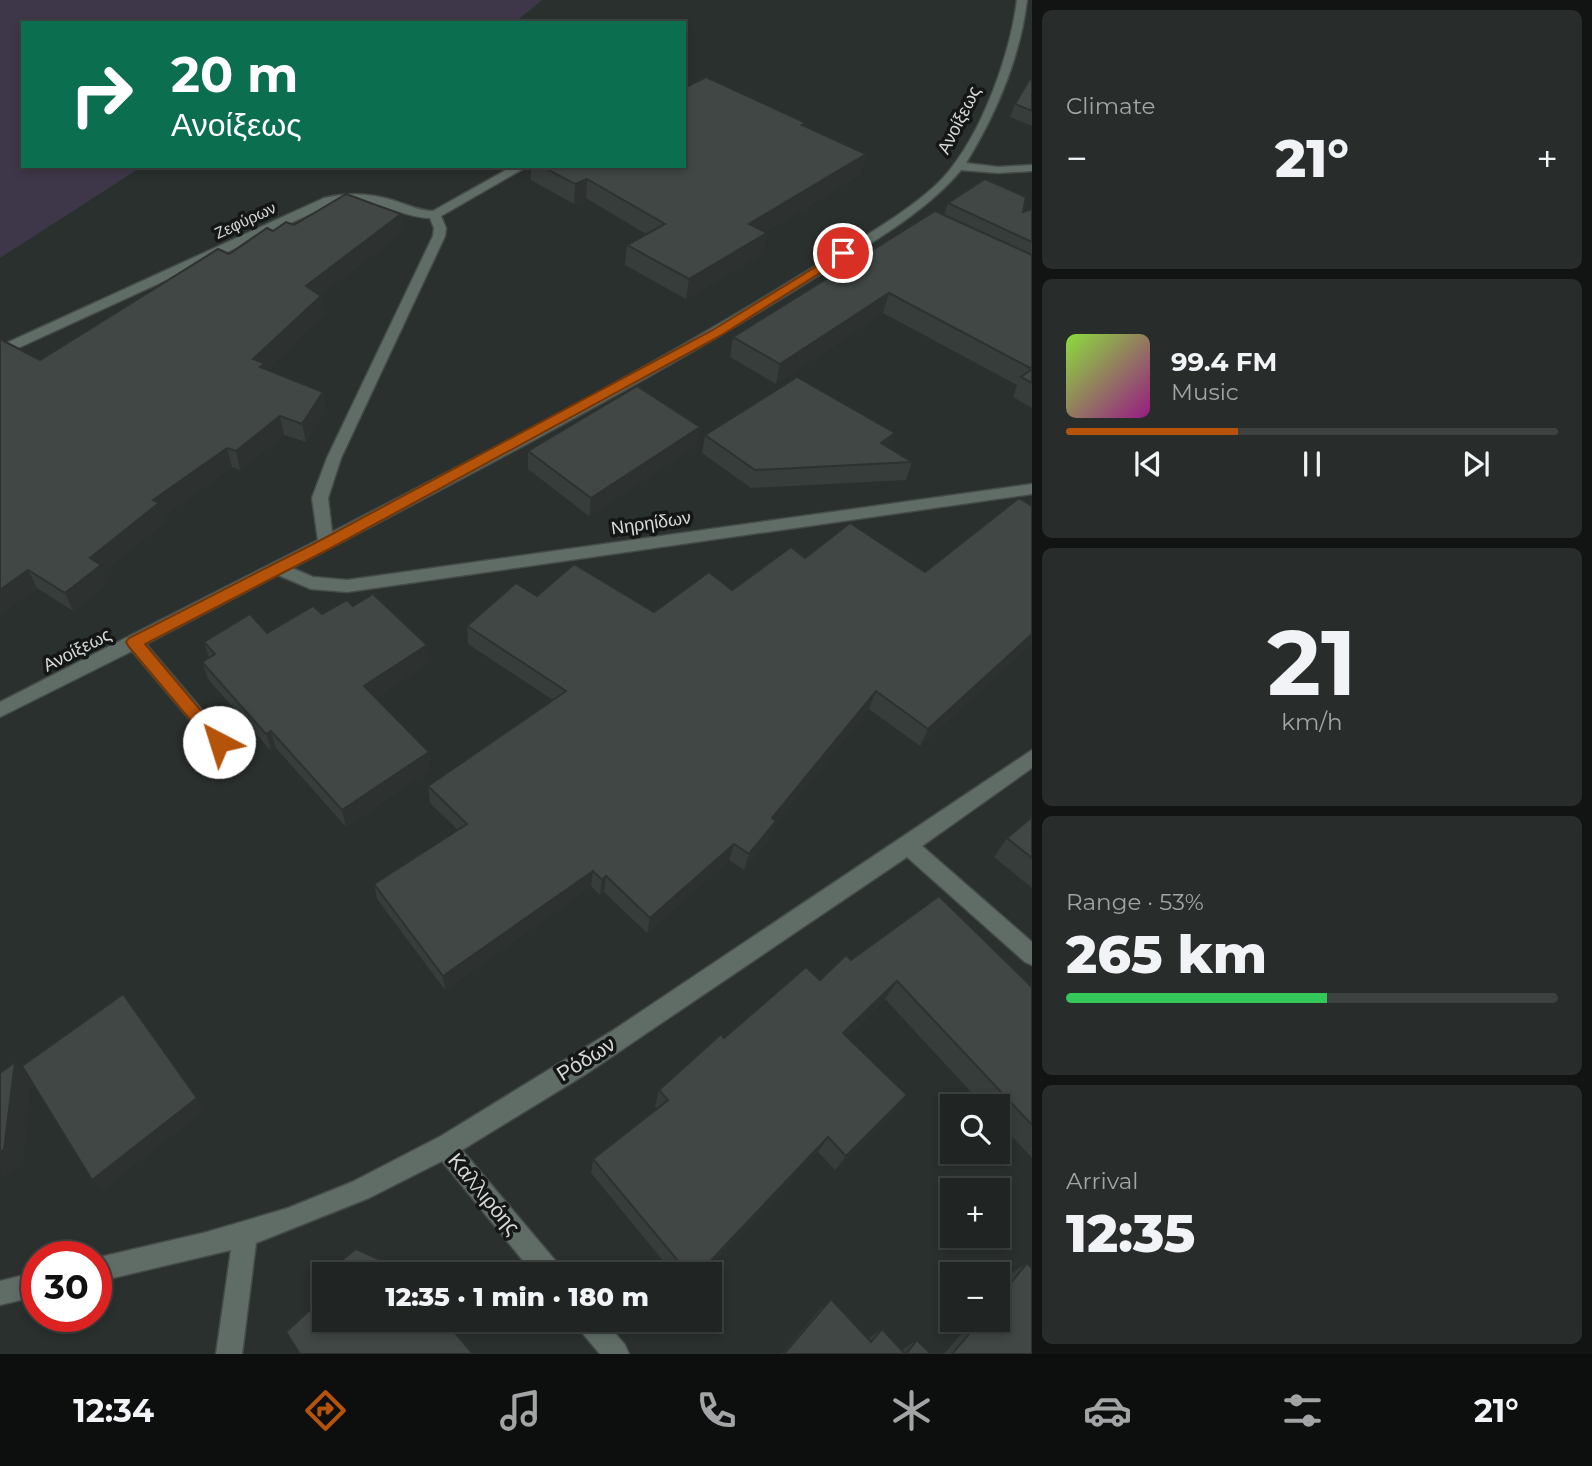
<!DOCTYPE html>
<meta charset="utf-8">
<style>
:root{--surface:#202422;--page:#282c2a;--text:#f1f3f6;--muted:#a2a4a5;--line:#3d4140;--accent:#b45309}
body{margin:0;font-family:Montserrat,sans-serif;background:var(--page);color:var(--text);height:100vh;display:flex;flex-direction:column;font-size:26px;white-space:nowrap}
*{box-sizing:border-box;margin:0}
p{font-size:23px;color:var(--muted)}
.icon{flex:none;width:38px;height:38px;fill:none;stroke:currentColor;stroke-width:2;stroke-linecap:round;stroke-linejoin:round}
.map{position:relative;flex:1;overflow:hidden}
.sheet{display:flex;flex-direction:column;gap:10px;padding:10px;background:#121413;width:560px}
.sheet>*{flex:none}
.hud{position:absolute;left:21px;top:21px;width:665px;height:147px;border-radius:0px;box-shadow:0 4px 10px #0003,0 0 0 2px var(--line);background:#0b6e4f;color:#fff;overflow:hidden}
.fabs{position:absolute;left:940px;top:1094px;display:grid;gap:14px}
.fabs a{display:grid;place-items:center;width:70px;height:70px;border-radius:0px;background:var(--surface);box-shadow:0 4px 10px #0003,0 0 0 2px var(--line);font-size:35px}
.speed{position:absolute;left:21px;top:1241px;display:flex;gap:14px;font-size:35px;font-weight:700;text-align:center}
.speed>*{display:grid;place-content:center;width:91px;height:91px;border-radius:50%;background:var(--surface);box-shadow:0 4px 10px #0003,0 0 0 2px var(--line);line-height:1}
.speed .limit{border:10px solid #d22;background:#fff;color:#111}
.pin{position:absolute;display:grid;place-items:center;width:60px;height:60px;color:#fff;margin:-30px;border:4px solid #fff;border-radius:50%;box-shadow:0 2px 7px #0007}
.me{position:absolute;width:77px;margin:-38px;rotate:320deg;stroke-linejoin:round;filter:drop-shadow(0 0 5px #0008)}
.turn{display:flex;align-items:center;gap:24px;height:147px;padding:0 35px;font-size:32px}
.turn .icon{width:91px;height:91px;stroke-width:2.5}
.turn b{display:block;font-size:49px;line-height:60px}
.big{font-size:52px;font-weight:800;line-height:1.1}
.sheet .widget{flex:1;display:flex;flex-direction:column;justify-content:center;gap:10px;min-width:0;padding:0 24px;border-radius:10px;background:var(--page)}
.sheet .dial{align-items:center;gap:0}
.dial b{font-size:91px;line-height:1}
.song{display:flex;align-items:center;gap:21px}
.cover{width:84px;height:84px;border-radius:10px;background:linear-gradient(135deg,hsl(90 70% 55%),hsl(310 70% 35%))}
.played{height:7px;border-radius:4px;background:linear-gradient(90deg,var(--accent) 35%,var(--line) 35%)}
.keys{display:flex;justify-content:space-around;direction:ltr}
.heat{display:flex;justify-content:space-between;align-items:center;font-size:38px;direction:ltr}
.charge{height:10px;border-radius:5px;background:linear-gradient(90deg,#34c759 53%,var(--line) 0)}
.trip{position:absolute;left:312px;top:1262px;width:410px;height:70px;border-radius:0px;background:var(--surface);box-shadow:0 4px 10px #0003,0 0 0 2px var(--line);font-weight:800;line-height:70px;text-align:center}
.menu{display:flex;height:112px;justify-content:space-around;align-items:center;background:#0d0e0e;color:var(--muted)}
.menu .icon{width:49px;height:49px}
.menu .current{color:var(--accent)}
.menu b{font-size:32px;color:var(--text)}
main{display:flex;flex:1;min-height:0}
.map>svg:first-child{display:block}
</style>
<main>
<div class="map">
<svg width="1032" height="1354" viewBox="0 0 1032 1354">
<rect width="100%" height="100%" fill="#2a302d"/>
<path fill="#3e3749" d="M0,0H542L514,23H23V166H143L0,258Z"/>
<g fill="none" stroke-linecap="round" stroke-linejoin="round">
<defs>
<g id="minor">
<path d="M1017,0H1027C1020,58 996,114 966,163L998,167L1032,165V171L998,173L961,170C922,217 855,252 803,285C638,388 463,478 292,568L313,577L347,580L1032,484V494L347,592L311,589L278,575L146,644L225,737L228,742L225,747L219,750L213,747L132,651L0,717V702L318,540L312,498L327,458L433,236L434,228L430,218C394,216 371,194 332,204L5,354L0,355V346L324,198C349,192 371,193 395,201C408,205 420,211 433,211L513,166H528L441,216L446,228L445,236L341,458L328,498L332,532C489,451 647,370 797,277C840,251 908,214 942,179C981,137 1010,56 1017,0Z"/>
<path d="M1032,750V768L922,846L1032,942V965L1025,962L907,857L586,1074L462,1150L559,1265L562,1274H534L442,1161L369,1198L256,1243L242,1354H216L231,1250L96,1282V1258L207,1232L288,1208L352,1182L441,1136L612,1031Z"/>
<path d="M37,1272V1296L0,1305V1281Z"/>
<path d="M575,1320H604L625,1345L629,1354H600L579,1329Z"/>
</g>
</defs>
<use href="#minor" stroke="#454b48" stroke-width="3"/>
<use href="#minor" fill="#606d67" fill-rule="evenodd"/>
</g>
<g fill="#373d3a">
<path d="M1032,79V126L1010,117L1015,104Z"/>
<path d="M866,154L861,174L765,232L767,233L763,253L686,299L625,265L627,245L646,234L586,198L574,204L531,180V166H684Z"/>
<path d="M948,203L1023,212L1032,209V408L1013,397L1017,385L883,313L776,384L730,357L733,337L944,215Z"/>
<path d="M401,214L403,232L321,295L324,314L267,369L323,392L326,410L306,442L284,435L240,470L232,467L163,516L165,522L103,571L108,583L73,611L37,588L0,615V339L40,360L229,254L273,231L294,225Z"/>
<path d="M895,433L890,448L912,462L906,480L751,488L702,453L705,435Z"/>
<path d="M697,445L589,516L528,469V451Z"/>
<path d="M805,558L1032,643L920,746L869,709L775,824L771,837L744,870L729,860L647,933L604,892L600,895L591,886L445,990L377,899L374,884L458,830L430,803L428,786L553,700L468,644L467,626L537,596L654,612L732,590Z"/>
<path d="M353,606L429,663L375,698L429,752L431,769L346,827L276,748L271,751L208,679L202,662L209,658L204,642L267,633Z"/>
<path d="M1032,817V888L994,857L1007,838Z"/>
<path d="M851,960L1032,987V1158L998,1121V1106H984L885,999L846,1037L894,1111L835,1170L818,1152L702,1274H674L591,1173L593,1159L657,1108L655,1106L659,1090L724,1038Z"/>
<path d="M1027,1263L1032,1354H944L973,1320H998V1290L1012,1273Z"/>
<path d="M831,1299L868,1339L882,1329L902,1351L905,1348L917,1340L931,1354H782L821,1308Z"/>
</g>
<g fill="#2d3230">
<path d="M866,154L861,174L745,244L749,224Z"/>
<path d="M587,179L586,198L574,204L575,184Z"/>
<path d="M401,214L403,232L309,305L306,286Z"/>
<path d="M767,233L763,253L686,299L689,279Z"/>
<path d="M889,293L883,313L776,384L780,364Z"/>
<path d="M321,296L324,314L266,370L269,382L253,359Z"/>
<path d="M323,392L326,410L306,442L302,424Z"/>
<path d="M280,416L284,435L240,470L236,451Z"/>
<path d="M700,427L697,445L589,516L591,498Z"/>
<path d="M895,433L889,451L881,443Z"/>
<path d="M227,448L232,467L163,516L165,522L103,571L108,583L73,611L65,593L90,558L153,500Z"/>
<path d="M28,570L37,588L0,615V590Z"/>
<path d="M1032,634V643L920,746L928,729Z"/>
<path d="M427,645L429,663L367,704L364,686Z"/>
<path d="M876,691L869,709L775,824L771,837L744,870L749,854L772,818Z"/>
<path d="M271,731L276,748L271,751L266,734Z"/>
<path d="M429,752L431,769L346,827L342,810Z"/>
<path d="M734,844L729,860L647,933L650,918Z"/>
<path d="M593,871L591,886L445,990L443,976Z"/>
<path d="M606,876L604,892L600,895L602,880Z"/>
<path d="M897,981L885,999L832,1050L843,1033Z"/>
<path d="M15,1062L32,1080L23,1165L1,1179L0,1152Z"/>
<path d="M907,1095L894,1111L835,1170L846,1156Z"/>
<path d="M197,1098L205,1110L103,1190L92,1180Z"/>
<path d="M828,1137L818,1152L702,1274H698Z"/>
</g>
<g fill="#404744" stroke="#2d3230" stroke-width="2">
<path d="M706,77L806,123L802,125L866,154L749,224L767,233L689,279L627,245L665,224L587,179L575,184L541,166H684V88Z"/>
<path d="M1032,79V111L1015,104L1029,80Z"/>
<path d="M985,179L1026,197L1023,212L1032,209V242L948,203Z"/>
<path d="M346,194L401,214L306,286L321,296L253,359L265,363L260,367L323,392L302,424L280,416L236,451L227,448L153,500L159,503L90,558L101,565L65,593L28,570L0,590V339L40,360L218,249L229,254L267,228L273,231L286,222L294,225Z"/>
<path d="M935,211L1032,255V369L889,293L780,364L733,337Z"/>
<path d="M1032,369V383L1021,377Z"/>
<path d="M797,377L895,433L881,443L912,462L755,470L705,435Z"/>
<path d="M637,386L700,427L591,498L528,451Z"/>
<path d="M1019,498L1032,506V634L928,729L876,691L772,818L776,821L749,854L734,844L650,918L606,876L602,880L593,871L443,976L374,884L467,824L428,786L566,691L467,626L516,583L537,596L574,564L654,612L709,572L732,590L791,547L805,558L850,523L925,572Z"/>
<path d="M373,594L427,645L364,686L429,752L342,810L271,731L266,734L202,662L215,654L204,642L250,614L267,633L313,606L322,614L347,600L353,606Z"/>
<path d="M1032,817V858L1007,838Z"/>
<path d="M939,896L1032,987V1125L897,981L843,1033L907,1095L846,1156L828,1137L698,1274H689L593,1159L668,1100L659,1090L721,1034L724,1038L806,967L820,980L846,955L851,960Z"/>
<path d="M123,994L197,1098L92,1180L22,1066Z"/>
<path d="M15,1062L4,1150L0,1152V1073Z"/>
<path d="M356,1249L399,1268L404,1274H324Z"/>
<path d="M1027,1263L1032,1268V1354H952L981,1320H998V1299Z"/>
<path d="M324,1275V1292L316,1280Z"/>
<path d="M324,1297V1320H444L473,1354H300L286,1332Z"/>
<path d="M831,1299L871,1342L882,1329L905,1354H784Z"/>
<path d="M917,1340L931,1354H906Z"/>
</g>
<path fill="#b45309" stroke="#753606" stroke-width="2" d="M843,250L849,253L847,256L720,336L331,548L145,644L224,738L227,742L224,747H213L129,647L126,642L129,638L321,540L711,331Z"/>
<g text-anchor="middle" stroke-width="7" stroke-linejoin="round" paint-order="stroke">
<g font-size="16" fill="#d5d9d7" stroke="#141716">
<text transform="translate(245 220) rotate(-25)" y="6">Ζεφύρων</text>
</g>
<g font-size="18" fill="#d5d9d7" stroke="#141716">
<text transform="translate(959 120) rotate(-63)" y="6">Ανοίξεως</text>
<text transform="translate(651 523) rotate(-8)" y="6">Νηρηίδων</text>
<text transform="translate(77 650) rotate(-27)" y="6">Ανοίξεως</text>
</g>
<g font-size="21" fill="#d5d9d7" stroke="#141716">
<text transform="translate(586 1059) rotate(-32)" y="7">Ρόδων</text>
<text transform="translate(484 1194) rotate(50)" y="7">Καλλιρόης</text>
</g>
</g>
</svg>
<div class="fabs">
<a><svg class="icon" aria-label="search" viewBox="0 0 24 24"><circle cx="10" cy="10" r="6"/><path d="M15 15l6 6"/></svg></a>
<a>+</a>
<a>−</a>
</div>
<div class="speed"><div class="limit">30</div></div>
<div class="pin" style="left:843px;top:253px;background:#d93025"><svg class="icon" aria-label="arrive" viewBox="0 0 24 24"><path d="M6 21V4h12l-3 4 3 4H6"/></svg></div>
<svg class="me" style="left:219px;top:742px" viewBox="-20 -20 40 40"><circle r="19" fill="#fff"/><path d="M0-13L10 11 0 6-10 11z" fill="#b45309"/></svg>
<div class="trip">12:35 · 1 min · 180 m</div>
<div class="hud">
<div class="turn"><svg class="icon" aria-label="right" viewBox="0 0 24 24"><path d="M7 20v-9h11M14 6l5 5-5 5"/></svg><div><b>20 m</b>Ανοίξεως</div></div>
</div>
</div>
<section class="sheet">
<div class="widget"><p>Climate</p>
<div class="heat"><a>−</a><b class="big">21°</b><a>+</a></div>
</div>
<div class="widget">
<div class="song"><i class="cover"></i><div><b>99.4 FM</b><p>Music</p></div></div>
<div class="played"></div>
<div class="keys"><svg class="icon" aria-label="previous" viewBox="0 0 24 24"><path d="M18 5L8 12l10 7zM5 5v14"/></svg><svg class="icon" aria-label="pause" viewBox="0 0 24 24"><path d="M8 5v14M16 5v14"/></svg><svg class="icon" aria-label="next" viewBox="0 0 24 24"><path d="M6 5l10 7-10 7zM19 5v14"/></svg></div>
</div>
<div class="widget dial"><b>21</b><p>km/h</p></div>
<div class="widget"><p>Range · 53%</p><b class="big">265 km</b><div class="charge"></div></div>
<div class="widget"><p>Arrival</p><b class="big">12:35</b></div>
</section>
</main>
<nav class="menu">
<b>12:34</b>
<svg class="icon current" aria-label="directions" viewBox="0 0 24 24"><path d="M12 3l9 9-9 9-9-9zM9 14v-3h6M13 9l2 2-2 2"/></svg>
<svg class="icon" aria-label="music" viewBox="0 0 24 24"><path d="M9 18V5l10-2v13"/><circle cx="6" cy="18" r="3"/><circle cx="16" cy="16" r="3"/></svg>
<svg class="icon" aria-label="phone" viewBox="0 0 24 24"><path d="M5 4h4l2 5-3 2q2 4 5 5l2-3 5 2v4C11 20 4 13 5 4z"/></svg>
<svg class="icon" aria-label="climate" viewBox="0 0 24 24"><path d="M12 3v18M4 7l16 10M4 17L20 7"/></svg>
<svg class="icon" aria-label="car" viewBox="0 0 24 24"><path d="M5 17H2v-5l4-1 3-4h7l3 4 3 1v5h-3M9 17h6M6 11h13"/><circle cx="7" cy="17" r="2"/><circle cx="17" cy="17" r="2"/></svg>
<svg class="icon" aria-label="filters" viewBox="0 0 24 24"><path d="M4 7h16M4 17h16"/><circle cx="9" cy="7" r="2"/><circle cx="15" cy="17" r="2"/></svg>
<b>21°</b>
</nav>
